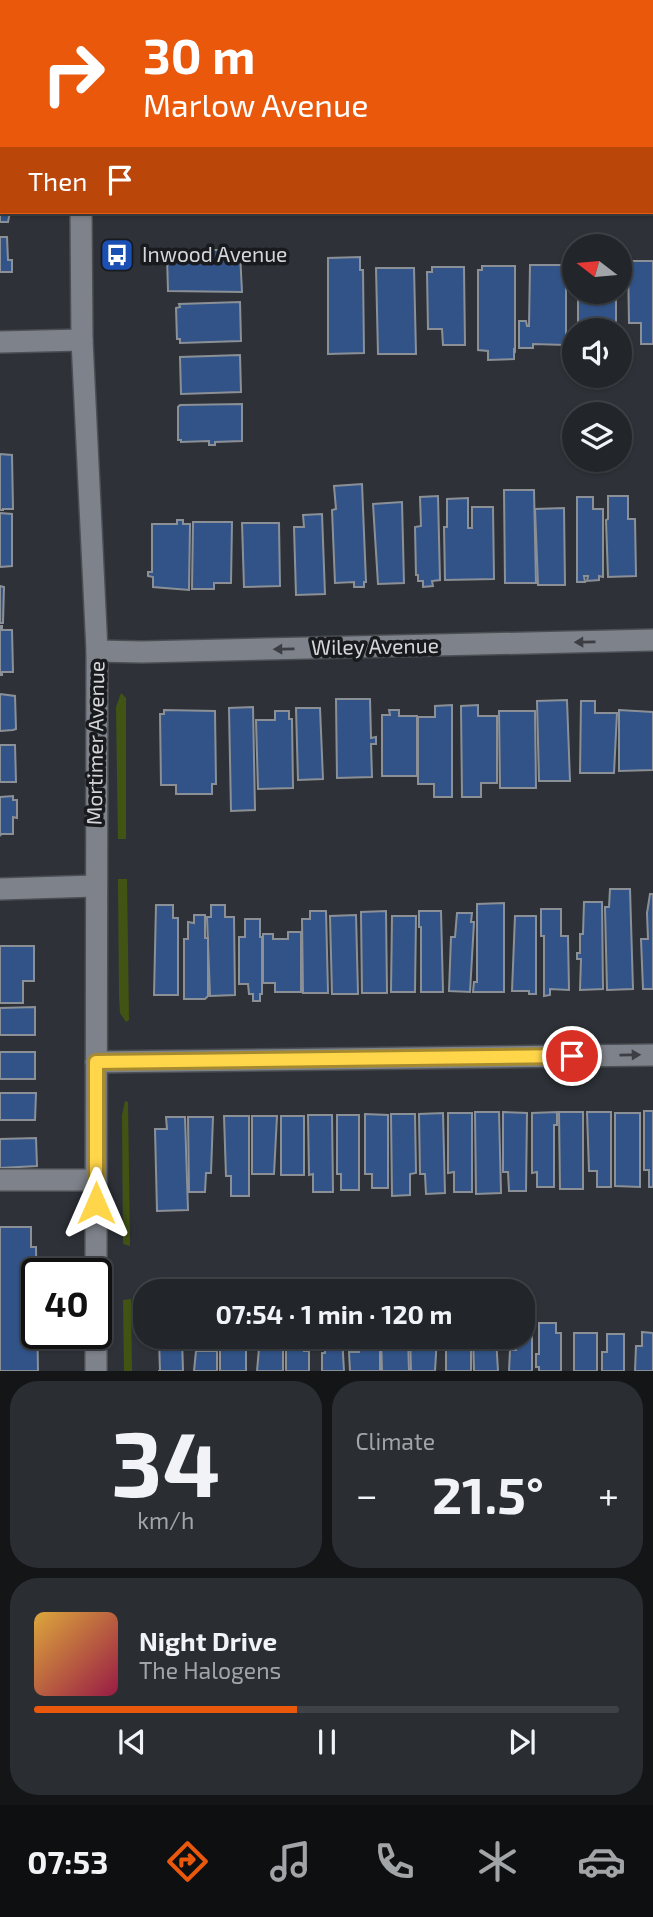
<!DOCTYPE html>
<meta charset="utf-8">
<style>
:root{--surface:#22262a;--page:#2a2e32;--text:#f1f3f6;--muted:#a2a5a8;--line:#3f4347;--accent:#ea580c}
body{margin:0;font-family:"Exo 2",sans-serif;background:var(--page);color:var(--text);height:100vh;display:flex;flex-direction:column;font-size:26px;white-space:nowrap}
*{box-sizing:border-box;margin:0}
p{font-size:23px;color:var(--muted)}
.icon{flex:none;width:38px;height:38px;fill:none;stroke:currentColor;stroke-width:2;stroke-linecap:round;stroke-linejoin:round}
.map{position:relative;height:1371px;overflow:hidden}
.sheet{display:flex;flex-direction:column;gap:10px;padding:10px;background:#131517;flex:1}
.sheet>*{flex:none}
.top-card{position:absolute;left:0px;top:0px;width:654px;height:214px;box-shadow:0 2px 5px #0004,0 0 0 2px var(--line);background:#ea580c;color:#fff;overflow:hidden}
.needle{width:46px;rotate:286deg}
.controls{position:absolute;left:562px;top:234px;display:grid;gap:14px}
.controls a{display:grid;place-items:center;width:70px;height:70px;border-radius:50%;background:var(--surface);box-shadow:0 2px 5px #0004,0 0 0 2px var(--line);font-size:35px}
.speed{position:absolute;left:21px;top:1258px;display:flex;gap:14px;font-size:35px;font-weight:700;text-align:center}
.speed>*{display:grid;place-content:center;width:91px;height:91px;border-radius:50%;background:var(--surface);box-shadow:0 2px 5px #0004,0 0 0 2px var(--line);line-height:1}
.speed .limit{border:4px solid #111;border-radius:10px;background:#fff;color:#111}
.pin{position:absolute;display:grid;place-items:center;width:60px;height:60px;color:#fff;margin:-30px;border:4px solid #fff;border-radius:50%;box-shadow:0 2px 7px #0007}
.me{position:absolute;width:77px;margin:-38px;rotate:0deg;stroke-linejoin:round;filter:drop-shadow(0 0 5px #0008)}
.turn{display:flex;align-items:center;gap:24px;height:147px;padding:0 28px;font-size:32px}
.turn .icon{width:91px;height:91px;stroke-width:2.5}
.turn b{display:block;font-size:49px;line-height:60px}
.then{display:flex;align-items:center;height:66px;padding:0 28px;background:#0003;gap:14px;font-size:26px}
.big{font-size:52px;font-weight:700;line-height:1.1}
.sheet .card{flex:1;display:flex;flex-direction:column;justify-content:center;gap:10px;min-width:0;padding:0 24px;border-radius:28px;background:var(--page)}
.sheet .dial{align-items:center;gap:0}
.dial b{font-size:91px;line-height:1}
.song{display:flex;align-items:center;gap:21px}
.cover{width:84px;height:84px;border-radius:10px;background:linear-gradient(135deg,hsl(40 70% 55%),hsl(340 70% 35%))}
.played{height:7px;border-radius:4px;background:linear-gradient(90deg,var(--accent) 45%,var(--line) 45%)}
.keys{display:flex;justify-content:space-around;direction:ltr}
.heat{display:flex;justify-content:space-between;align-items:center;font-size:38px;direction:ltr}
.sheet .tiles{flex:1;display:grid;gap:10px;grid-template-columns:1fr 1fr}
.card:last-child{grid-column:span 2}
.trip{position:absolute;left:133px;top:1279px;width:402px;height:70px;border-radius:28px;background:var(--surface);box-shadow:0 2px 5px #0004,0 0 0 2px var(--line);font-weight:700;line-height:70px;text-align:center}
.dock{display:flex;height:112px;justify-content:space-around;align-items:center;background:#0e0f11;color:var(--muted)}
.dock .icon{width:49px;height:49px}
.dock .selected{color:var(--accent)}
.dock b{font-size:32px;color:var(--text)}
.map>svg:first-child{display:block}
</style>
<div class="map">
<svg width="653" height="1371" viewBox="0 0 653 1371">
<rect width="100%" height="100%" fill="#2e3238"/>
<g fill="#415413">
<path d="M121,693L126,698V839H118L116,707Z"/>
<path d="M118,879H127L129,1020L126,1022L120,1013L119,997Z"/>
<path d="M125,1101L128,1102L130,1246L123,1244L122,1115Z"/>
<path d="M131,1299L132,1371H124L123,1300Z"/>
</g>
<g fill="#315387" stroke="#8b9097" stroke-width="2">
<rect x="176" y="0" width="67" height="2"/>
<path d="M0,188L2,212H10L8,222H0Z"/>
<path d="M0,237H7L8,260H12V272H0Z"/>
<path d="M211,250H219V254L240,253L242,292L168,291L167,256L211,253Z"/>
<path d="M360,257V270H363L364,353L328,354V258Z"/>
<path d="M628,261H653V344H641V323H629Z"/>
<path d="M530,265H566V345L533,344V348H519V321H526L527,326H529Z"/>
<path d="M482,266H515V351L514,350V359L488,360V351L478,350V270H482Z"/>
<path d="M432,267H464L465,345H443L442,329H428L427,272H432Z"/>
<path d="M376,268H414L416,354H378Z"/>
<path d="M578,292H616V331H596V325H578Z"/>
<path d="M240,302L241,341L180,343V339H177L176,308L180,307L179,304Z"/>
<path d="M240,355L241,392L181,394L180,357Z"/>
<path d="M242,404V441L215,442V445H209V441L181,442V440H178V407L180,405Z"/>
<path d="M0,454L12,455L13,509H3V510H0Z"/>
<path d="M362,484L366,582H364V587H354V582L335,583L332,510L336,509L334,486Z"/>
<path d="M504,490H534L536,583H505Z"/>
<path d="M438,496L440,580L432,581L433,586L423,587V581H418V575H416L415,527L421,526L420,497Z"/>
<path d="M608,496H628V519H635L636,576L608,577L606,520L608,519Z"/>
<path d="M577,497H593V509H603V577L599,576V580L587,581L588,576H584L585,582H577Z"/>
<path d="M468,498V528H472V507H493L494,579L445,580L444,527H447V499Z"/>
<path d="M402,502L404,583L378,584L373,504Z"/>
<path d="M564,508L565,585H538L535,509Z"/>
<path d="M0,513L12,514V566L0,567Z"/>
<path d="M322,514L325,594L296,595L294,527H304L303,515Z"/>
<path d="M177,520H183V524H190L189,590L153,587V577L148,576V572H152V524H177Z"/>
<path d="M193,522H232L231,583H214V589H192Z"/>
<path d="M242,523H279L280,586L244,587Z"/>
<path d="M0,586L4,587L3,623H0Z"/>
<path d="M0,626H2V630H12L13,672H2V675H0Z"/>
<path d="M0,694L15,696L16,729L13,730L0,731Z"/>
<path d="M336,699H370L371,738L376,737V744H371L372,777L337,778Z"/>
<path d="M567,700L570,781H539L537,701Z"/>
<path d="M581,701H595V713H617L614,773H580Z"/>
<path d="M452,705V797H434V784H418V717H435V706Z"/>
<path d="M478,705V716H497V783H481V797H462L461,706Z"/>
<path d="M253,707L255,810L231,811L229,708Z"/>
<path d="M296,708H320L323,779L298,780Z"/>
<path d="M164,710L215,711L216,784H212V794H176V785H161L160,714H164Z"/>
<path d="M389,710H399V716H417V776H382V715H390Z"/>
<path d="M619,710L653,712V770L619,771Z"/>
<path d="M275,711H289V719H292L293,788L258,789L256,720H275Z"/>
<path d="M499,711H535L536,788H500Z"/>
<path d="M0,745H15L16,782H0Z"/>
<path d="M13,796V800H17V818L13,817V834H1L0,836V797Z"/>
<path d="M610,889H630L633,989L607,990L605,907H609Z"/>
<path d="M650,894H653V989H643L641,939H648L647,913Z"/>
<path d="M584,902H602L603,989L580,990L581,959H577V953H580V934H583Z"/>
<path d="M504,903V992H473L474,982H477V904Z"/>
<path d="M156,905H173V918H178V995H154Z"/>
<path d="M211,905H225V917H234L235,995L210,996L207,917H211Z"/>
<path d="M541,909H561V936H568L569,990L550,989V995L544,996V936H541Z"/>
<path d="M310,911H326L328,993H303L302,919H310Z"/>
<path d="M386,911L387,993H362L361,912Z"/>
<path d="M419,911H441L443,992H421V927H419Z"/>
<path d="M457,913H472L471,922H474L470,992L449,991L451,937H455Z"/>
<path d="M194,915H205V938H208V996L205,999H184V939H188V922L194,923Z"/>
<path d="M356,915L358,994H332L330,916Z"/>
<path d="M392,916H416L415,992H391Z"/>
<path d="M515,916H536V994H529V991H512Z"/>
<path d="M245,919H260V937H262V994H260V1001H253V994H249L248,984H239V937H245Z"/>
<path d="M288,932H301V992H275V983H263V934H273V939H288Z"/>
<path d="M0,946H34V981H23V1003H0Z"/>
<path d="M35,1007V1035H0V1008Z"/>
<rect x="0" y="1052" width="35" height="27"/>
<path d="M0,1093H36L35,1120H0Z"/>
<path d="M644,1111H653V1187H649V1170H644Z"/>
<path d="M475,1112H499L501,1193L476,1194Z"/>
<path d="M503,1112L527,1113L526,1191H509L508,1172H503Z"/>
<path d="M557,1112V1125H554V1187H537V1172L532,1173V1113Z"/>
<path d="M559,1112H583V1189H560Z"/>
<path d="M587,1112H611V1187H597V1171H589Z"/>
<path d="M443,1113L445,1193L426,1194L425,1174H420L419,1114Z"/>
<path d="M448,1113H472V1192H454V1172L448,1173Z"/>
<path d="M615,1113H640V1187L615,1186Z"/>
<path d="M365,1114L388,1115V1188H372V1174H365Z"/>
<path d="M391,1114H415L416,1173L410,1174V1195L392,1196Z"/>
<path d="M308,1115H332L333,1192H313V1174L309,1175Z"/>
<path d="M337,1115H359V1190H341V1174H337Z"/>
<path d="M224,1116H249V1196H231V1176H226Z"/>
<path d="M252,1116H277L274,1174H252Z"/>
<rect x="281" y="1116" width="23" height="59"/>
<path d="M166,1117H185L188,1210L157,1211L155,1129H167Z"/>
<path d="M188,1117H213L211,1173H206L205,1192H189Z"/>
<path d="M36,1138L37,1166L0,1168V1139Z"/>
<path d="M0,1227H31V1247H36L38,1371H0Z"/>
<path d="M539,1323H556V1333H561V1371H539V1367H536V1354H539Z"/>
<path d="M642,1332L653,1333V1371H635L636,1346H642Z"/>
<rect x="574" y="1333" width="23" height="38"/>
<path d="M607,1334H624V1371H602V1352H607Z"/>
<rect x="220" y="1337" width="26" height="34"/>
<path d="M260,1337H283V1371H257Z"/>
<path d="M286,1337H305L304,1351H309V1371H286Z"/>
<path d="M325,1337H342L344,1371H322V1353H325Z"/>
<path d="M381,1337H408L409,1371H382Z"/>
<path d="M410,1337H437L435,1371H411Z"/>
<path d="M473,1337H496L498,1371H474Z"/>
<path d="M517,1337H532V1371H509L510,1350H516Z"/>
<path d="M159,1339H182L183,1371H158H160Z"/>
<rect x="446" y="1340" width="25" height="31"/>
<path d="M380,1341V1371H350L349,1352H359V1342Z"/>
<path d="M196,1351H217V1371H194Z"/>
</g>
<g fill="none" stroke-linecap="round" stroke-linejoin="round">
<defs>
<g id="minor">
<path d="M79,0V2"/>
<path d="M81,212L82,340L97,651L96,1274"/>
<path d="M0,342L82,340"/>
<path d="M97,651L142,652L653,640"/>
<path d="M0,889L95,886"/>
<path d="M96,1062L653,1055"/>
<path d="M0,1180H96"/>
<path d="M96,1371V1334"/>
</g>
</defs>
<use href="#minor" stroke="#4b4f53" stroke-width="24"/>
<use href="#minor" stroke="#7e828a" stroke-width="21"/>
</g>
<defs><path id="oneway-solid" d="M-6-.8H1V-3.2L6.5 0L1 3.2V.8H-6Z" transform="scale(1.75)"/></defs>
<g fill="#3c3e43">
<use href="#oneway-solid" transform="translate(585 642) rotate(179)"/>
<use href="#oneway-solid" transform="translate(284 649) rotate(179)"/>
<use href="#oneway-solid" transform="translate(630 1055) rotate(-1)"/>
</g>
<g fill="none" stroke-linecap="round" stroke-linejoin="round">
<defs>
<path id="route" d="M96,1203V1062L572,1056"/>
</defs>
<use href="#route" stroke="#a68a30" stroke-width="18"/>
<use href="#route" stroke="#ffd54a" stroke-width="12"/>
</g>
<defs>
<symbol id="bus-square" viewBox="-11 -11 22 22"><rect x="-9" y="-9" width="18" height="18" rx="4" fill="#1a4fb4" stroke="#181a1d"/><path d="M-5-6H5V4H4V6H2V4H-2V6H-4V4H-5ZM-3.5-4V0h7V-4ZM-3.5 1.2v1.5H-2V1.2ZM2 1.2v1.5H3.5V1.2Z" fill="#fff"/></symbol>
</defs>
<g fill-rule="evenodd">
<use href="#bus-square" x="98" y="236" width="38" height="38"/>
</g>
<g text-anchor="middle" stroke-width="7" stroke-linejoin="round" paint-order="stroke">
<g font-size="21" fill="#d4d6da" stroke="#181a1d" text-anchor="start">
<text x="142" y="262">Inwood Avenue</text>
</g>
<g font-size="21" fill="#d4d6da" stroke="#181a1d">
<text transform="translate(375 647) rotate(-1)" y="7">Wiley Avenue</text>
<text transform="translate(96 743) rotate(-89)" y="7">Mortimer Avenue</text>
</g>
</g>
</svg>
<div class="controls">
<a><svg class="needle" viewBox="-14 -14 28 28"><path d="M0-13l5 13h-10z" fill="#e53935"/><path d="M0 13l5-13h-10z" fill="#a2a5a8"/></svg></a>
<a><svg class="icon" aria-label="sound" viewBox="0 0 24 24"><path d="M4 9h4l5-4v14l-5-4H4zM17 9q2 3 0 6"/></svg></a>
<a><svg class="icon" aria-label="layers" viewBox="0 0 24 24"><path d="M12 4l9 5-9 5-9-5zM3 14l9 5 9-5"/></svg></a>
</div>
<div class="speed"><div class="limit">40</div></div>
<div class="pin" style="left:572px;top:1056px;background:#d93025"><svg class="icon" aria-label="arrive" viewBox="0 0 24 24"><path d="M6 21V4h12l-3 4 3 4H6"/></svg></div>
<svg class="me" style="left:96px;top:1203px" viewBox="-20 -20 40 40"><path d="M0-17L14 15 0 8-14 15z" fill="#ffd54a" stroke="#fff" stroke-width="4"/></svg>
<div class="trip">07:54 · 1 min · 120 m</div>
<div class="top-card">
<div class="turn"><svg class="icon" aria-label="right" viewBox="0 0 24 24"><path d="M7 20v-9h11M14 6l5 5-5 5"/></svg><div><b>30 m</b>Marlow Avenue</div></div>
<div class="then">Then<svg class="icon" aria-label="arrive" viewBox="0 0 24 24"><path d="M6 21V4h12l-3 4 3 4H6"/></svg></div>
</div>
</div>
<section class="sheet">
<div class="tiles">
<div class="card dial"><b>34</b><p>km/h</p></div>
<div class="card"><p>Climate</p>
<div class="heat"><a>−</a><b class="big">21.5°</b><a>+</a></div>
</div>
<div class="card">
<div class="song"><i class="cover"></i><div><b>Night Drive</b><p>The Halogens</p></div></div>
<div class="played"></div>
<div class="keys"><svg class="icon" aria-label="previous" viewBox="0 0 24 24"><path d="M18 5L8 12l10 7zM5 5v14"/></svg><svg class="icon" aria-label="pause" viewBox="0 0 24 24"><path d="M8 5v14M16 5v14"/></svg><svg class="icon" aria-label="next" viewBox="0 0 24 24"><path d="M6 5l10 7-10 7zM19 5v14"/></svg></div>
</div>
</div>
</section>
<nav class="dock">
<b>07:53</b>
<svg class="icon selected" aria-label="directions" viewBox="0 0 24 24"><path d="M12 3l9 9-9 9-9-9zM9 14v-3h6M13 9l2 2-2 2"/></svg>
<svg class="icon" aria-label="music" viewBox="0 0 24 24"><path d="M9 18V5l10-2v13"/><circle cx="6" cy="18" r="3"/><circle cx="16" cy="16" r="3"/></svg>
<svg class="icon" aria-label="phone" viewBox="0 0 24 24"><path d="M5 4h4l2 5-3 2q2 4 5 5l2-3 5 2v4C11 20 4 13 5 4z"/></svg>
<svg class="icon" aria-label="climate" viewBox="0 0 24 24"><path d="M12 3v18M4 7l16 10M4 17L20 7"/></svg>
<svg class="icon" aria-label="car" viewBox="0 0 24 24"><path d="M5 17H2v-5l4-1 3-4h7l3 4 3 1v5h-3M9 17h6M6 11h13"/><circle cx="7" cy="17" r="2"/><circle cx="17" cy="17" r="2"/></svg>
</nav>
